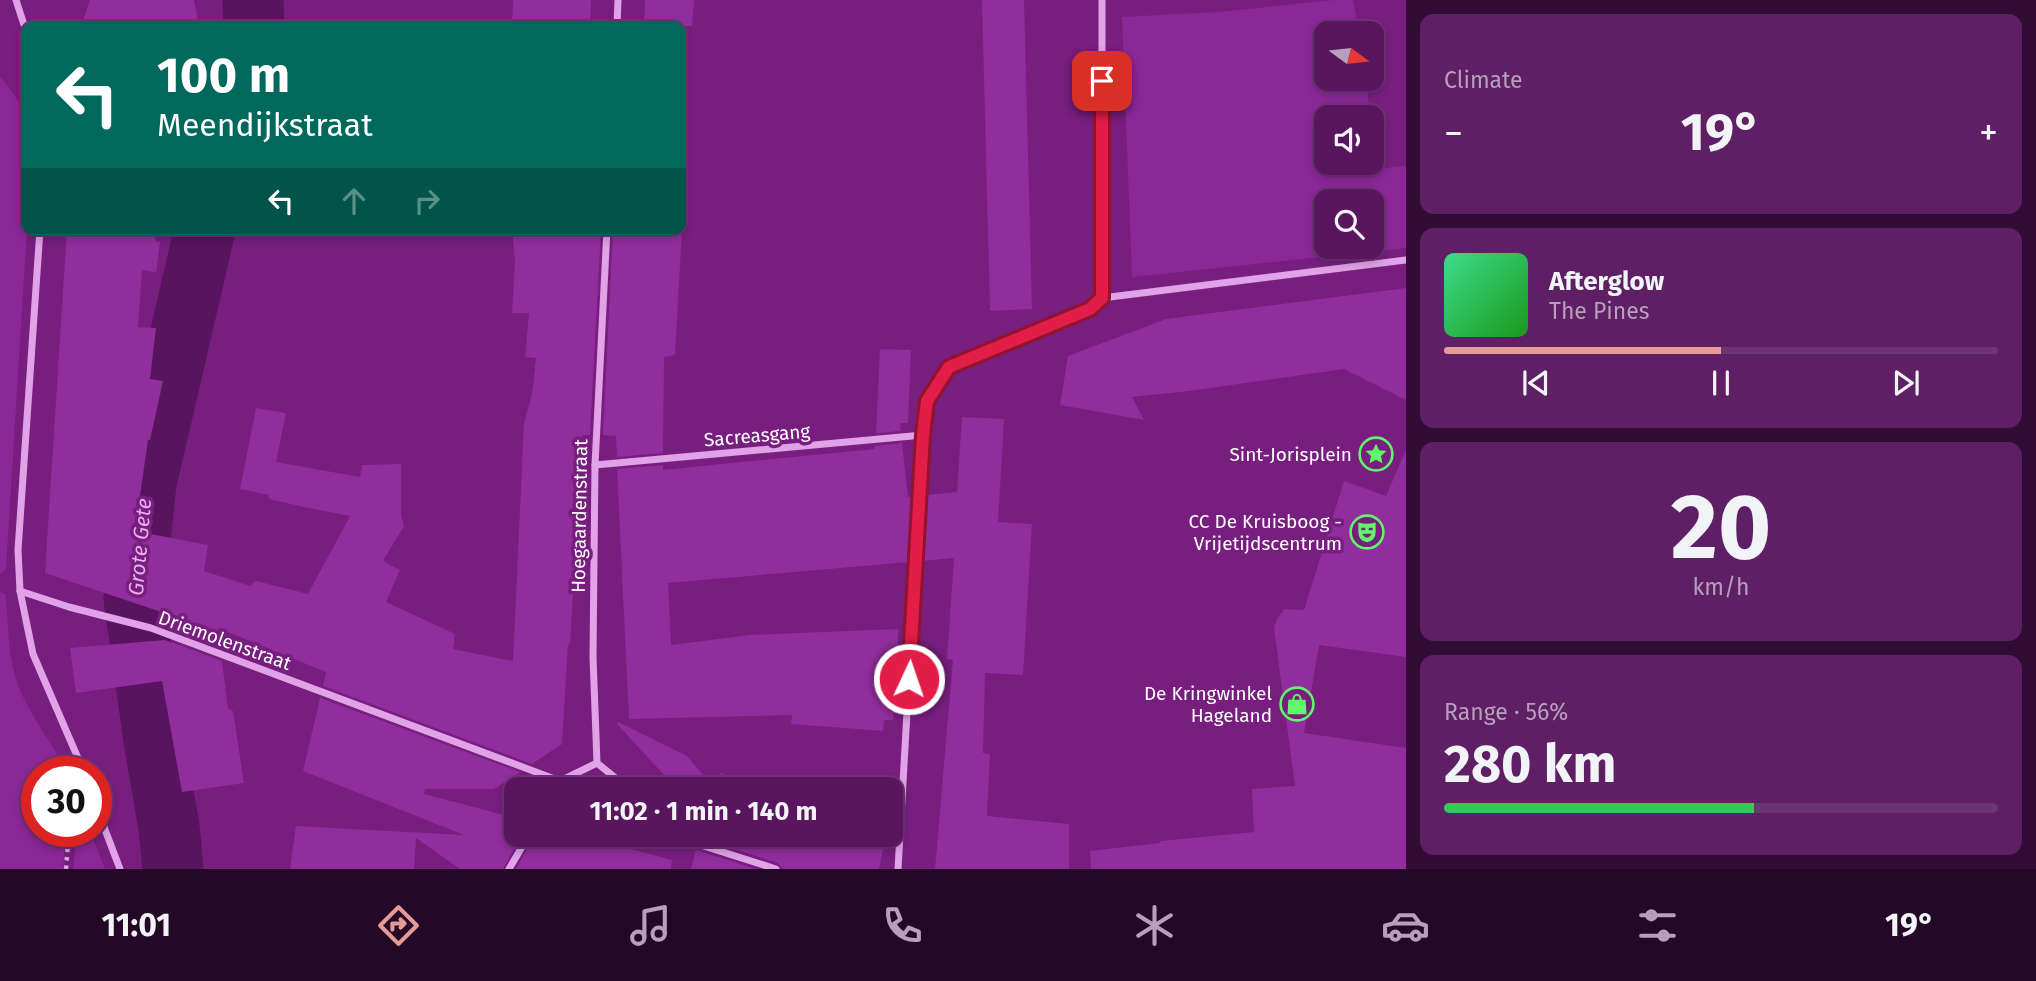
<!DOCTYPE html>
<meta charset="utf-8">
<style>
:root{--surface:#59165f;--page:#5f1f65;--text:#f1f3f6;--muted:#b79fbd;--line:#6e3574;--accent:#e69b98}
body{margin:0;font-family:"Fira Sans",sans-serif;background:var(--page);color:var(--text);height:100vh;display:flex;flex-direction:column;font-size:26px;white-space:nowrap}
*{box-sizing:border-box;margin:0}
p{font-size:23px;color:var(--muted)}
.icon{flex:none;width:38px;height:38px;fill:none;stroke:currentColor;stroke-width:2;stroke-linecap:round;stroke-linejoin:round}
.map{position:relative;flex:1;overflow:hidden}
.details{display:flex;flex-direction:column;gap:14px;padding:14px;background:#310c34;width:630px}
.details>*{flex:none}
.hud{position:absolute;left:21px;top:21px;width:665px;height:214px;border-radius:14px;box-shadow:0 4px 10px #0003,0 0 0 2px var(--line);background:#00695c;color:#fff;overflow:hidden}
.needle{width:46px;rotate:105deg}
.tools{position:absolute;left:1314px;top:21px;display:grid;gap:14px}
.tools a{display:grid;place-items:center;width:70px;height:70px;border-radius:14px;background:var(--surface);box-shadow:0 4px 10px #0003,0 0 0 2px var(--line);font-size:35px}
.speed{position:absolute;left:21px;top:756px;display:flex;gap:14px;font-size:35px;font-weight:700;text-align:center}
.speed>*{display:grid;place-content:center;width:91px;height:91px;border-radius:50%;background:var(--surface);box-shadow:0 4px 10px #0003,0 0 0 2px var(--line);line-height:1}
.speed .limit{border:10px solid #d22;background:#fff;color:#111}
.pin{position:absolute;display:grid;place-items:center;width:60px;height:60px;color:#fff;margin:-30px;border-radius:14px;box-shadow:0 4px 10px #0006}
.me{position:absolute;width:77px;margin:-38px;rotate:3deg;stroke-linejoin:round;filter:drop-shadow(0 0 5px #0008)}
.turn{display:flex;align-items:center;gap:24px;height:147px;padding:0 21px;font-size:32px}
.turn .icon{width:91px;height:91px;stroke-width:2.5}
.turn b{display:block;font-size:49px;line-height:60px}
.lanes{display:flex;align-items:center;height:66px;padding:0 21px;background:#0003;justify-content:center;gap:35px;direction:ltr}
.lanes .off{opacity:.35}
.big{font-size:52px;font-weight:700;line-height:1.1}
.details .card{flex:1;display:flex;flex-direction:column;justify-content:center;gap:10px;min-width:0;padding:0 24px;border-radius:14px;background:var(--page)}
.details .dial{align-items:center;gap:0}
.dial b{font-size:91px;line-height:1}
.song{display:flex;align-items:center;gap:21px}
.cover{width:84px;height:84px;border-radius:10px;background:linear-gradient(135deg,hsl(150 70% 55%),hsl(120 70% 35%))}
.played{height:7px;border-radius:4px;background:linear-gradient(90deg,var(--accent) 50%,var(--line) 50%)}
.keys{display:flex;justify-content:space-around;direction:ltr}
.heat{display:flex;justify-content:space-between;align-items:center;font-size:38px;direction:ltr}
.charge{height:10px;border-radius:5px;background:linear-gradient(90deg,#34c759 56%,var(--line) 0)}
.trip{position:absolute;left:504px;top:777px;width:399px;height:70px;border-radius:14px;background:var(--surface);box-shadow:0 4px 10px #0003,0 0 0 2px var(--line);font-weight:700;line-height:70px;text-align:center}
.menu{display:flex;height:112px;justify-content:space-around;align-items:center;background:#240926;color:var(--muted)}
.menu .icon{width:49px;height:49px}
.menu .selected{color:var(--accent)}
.menu b{font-size:32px;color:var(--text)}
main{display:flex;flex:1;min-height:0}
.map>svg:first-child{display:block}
</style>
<main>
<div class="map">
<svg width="1406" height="869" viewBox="0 0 1406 869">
<rect width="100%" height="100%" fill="#771e7f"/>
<g fill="#8c2798" fill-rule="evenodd">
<path d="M1334,0H1353L1359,33H1326V79H1366L1370,117H1326V163H1372V132L1376,169L1406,166V248L1132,277L1122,17L1218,12ZM1326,201H1372V247H1326Z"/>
<path d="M0,76L26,111L27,229L6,569L0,574Z"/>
<path d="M0,592L5,594C9,621 7,649 15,676C25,710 51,740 67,772H37V831H66L63,869H0Z"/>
<path d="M77,831H90L105,869H73Z"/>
</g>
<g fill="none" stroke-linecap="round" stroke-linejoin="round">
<g stroke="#58145e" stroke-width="61">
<path d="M253,0L254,26"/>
<path d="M173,869L169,827L155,747L134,598L146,483L205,229"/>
</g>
</g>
<g fill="#922d9d">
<path d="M90,0H194L199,26H81Z"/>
<path d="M513,0H591L590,26H512Z"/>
<path d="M645,0H694L692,26H644Z"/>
<path d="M982,0H1024L1032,309L990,311Z"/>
<path d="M67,229H156L155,241L160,242L156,272L142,270L138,327L156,328L150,379L163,381L150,440H148L135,531L208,545L204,571L250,586L256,581L308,594L350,516L304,507L269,499V495L240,489L256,408L286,413L276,462L360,477L362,465L401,464V514L404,526L383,561L400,570L386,602L455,634L453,649L513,661L524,423L532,394L536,358L525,357L529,313H512L515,260L512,229H601L590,435H582L570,645L568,644L562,744L532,764L323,686L326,672L218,628V631L45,573Z"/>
<path d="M613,229H682L675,355L664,357L663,453L617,457L616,436L603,435Z"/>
<path d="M1406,288V400L1344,369L1189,391L1132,397L1144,420L1060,405L1068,356L1166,319Z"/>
<path d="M880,349L911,350L908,423H900L901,431L876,433Z"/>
<path d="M962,417L1004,419L998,522L1032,524L1023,675L985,673L983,753L990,754L987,816L1069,824V869H935L953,660L947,659L954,558L922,561L926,495L957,492Z"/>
<path d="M902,443L908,497H913L910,562L668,583L671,645L750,635L898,629V665L893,720H884L883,731L791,724L792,715L629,719L617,469L663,465V470L711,465L875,449V446Z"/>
<path d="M1406,450V657L1319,645L1304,733L1406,748V869H1091L1090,851L1160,843V841L1254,832L1252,789L1295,786L1274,628L1277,619L1284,609L1304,610L1344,481L1386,496Z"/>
<path d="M219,635L220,647L193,637Z"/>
<path d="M165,640L222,661L228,709L233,711L244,783L182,792L162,681L76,693L70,648Z"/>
<path d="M320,698L520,772L494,789H425L424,794L516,818V835H522L503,869H460L416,838L414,869H290L296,826L464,835L303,771Z"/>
<path d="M618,722L687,756L711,784L721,773L757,789H677L617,724Z"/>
<path d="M535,835H578L672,860L671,869H516Z"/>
<path d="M700,835H886L879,869H782L778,863L699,838Z"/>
<path d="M696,850L756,869H691Z"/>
</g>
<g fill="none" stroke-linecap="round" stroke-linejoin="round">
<path stroke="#e1a2e8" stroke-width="4.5" stroke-dasharray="3.5 5" stroke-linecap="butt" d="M66,869L69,831"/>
<g stroke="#e1a2e8" stroke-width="7">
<path d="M16,0L26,31"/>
<path d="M617,26L618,0"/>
<path d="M40,229L18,550L20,591L33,654L84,772"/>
<path d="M607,229L595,465L593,657L597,763L629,789"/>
<path d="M1102,298L1406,260"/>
<path d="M595,465L923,435"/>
<path d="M20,591L69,607L151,628L560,781L597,763"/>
<path d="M96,806L120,869"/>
<path d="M680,835L688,841L776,869"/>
<path d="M509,869L529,835"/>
<path d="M898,869L923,435L927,401L949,367L1090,309L1102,298V0"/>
</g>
</g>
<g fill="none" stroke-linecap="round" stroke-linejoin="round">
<defs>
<path id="route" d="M909,679L923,435L927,401L949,367L1090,309L1102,298V81"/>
</defs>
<use href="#route" stroke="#92132f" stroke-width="18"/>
<use href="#route" stroke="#e11d48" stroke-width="12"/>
</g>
<defs>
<symbol id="sight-ring" viewBox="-11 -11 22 22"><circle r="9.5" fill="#771e7f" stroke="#60f76a" stroke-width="1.5"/><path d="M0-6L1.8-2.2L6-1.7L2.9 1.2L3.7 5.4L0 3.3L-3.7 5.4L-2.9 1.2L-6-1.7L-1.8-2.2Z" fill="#60f76a"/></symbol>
<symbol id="theatre-ring" viewBox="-11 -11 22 22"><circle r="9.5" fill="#771e7f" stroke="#60f76a" stroke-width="1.5"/><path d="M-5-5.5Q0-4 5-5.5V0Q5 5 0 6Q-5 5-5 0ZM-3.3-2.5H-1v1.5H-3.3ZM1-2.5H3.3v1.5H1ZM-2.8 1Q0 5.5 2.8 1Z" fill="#60f76a"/></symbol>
<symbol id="shop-ring" viewBox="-11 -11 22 22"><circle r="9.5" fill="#771e7f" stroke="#60f76a" stroke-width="1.5"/><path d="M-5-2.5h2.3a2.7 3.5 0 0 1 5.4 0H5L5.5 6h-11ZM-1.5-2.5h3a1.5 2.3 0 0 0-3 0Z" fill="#60f76a"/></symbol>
</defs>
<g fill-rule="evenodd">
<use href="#sight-ring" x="1357" y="435" width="38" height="38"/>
<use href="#theatre-ring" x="1348" y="513" width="38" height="38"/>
<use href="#shop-ring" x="1278" y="685" width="38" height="38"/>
</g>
<g text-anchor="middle" stroke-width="7" stroke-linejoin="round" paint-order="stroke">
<g font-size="19" fill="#fff" stroke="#771e7f">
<text transform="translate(757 435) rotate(-5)" y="7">Sacreasgang</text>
<text transform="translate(579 516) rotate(-89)" y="7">Hoegaardenstraat</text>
<text transform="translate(225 640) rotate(20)" y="7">Driemolenstraat</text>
</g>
<g font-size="19" fill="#fff" stroke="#771e7f" text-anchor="end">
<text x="1352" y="461">Sint-Jorisplein</text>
<text x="1342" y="528">CC De Kruisboog -<tspan x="1342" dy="22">Vrijetijdscentrum</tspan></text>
<text x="1272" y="700">De Kringwinkel<tspan x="1272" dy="22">Hageland</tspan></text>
</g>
<g font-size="21" font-style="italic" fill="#e9adf0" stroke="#771e7f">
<text transform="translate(140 547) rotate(-85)" y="7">Grote Gete</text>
</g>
</g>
</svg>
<div class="tools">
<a><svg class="needle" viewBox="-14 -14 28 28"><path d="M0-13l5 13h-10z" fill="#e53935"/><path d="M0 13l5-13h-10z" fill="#b79fbd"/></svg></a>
<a><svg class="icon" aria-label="sound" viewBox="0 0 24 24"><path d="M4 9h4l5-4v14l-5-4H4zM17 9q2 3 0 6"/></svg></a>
<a><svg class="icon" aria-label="search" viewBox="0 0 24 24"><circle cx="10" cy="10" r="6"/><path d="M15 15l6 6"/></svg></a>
</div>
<div class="speed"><div class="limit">30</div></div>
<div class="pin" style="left:1102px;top:81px;background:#d93025"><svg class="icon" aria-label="arrive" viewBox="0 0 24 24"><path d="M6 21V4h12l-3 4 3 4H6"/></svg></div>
<svg class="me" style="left:909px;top:679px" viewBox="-20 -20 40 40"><circle r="17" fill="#e11d48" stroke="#fff" stroke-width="3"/><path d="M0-11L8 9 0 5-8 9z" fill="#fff"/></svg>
<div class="trip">11:02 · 1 min · 140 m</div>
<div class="hud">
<div class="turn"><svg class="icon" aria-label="left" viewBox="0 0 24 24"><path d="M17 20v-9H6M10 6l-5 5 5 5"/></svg><div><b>100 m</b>Meendijkstraat</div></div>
<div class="lanes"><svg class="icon" aria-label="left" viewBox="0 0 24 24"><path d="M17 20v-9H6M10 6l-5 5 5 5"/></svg><svg class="icon off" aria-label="ahead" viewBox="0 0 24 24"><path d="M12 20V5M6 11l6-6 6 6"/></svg><svg class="icon off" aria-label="right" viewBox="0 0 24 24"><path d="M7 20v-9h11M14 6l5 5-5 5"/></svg></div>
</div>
</div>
<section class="details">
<div class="card"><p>Climate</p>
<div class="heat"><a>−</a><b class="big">19°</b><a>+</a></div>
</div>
<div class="card">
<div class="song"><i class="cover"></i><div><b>Afterglow</b><p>The Pines</p></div></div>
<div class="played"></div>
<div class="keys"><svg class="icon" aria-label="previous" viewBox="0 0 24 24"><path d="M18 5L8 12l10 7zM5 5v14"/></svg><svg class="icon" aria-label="pause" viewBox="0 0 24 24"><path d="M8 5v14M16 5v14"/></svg><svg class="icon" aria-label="next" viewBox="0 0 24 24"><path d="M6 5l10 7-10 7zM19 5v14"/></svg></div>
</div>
<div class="card dial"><b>20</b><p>km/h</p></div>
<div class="card"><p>Range · 56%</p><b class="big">280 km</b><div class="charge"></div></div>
</section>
</main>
<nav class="menu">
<b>11:01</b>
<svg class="icon selected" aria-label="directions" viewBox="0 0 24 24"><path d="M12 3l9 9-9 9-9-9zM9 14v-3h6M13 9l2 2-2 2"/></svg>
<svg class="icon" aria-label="music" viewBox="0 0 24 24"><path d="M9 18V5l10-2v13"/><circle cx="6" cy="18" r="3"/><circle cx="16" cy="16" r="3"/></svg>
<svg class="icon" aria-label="phone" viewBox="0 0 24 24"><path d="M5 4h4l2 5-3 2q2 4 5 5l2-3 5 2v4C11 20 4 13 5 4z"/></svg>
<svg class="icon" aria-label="climate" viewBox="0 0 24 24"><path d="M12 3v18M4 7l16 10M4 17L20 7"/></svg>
<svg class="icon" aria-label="car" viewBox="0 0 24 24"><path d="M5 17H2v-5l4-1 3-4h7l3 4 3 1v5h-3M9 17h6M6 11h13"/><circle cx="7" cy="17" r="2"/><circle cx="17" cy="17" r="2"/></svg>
<svg class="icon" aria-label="filters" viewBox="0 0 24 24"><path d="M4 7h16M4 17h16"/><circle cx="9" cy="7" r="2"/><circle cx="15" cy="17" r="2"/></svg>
<b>19°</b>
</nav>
